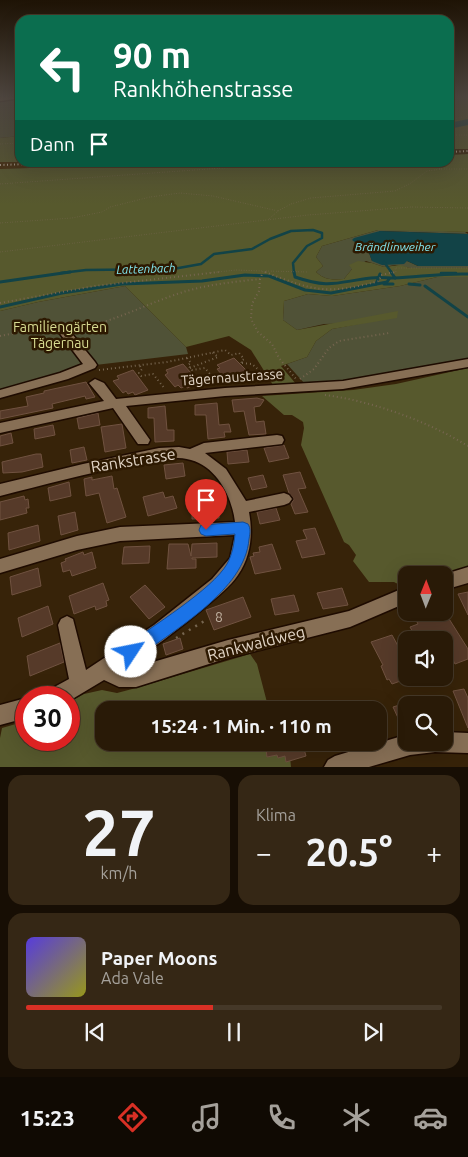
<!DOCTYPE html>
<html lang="de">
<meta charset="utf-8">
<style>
:root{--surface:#291a07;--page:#352715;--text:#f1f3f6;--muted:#a5a19b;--line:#453828;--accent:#d93025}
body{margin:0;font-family:Ubuntu,sans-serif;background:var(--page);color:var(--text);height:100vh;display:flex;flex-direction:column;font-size:19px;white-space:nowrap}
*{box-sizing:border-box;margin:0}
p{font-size:16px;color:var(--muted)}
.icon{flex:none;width:28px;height:28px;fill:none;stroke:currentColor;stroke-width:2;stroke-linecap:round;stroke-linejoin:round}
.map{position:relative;height:767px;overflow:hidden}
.drawer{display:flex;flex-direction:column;gap:8px;padding:8px;background:#170e04;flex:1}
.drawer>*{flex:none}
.banner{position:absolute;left:15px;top:15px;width:439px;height:152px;border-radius:15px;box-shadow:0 5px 20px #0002,0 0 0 1px var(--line);background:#0b6e4f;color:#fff;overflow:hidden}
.needle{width:32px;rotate:1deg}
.fabs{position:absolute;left:398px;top:566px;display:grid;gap:10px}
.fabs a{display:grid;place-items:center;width:55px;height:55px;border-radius:10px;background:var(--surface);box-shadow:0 5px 20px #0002,0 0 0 1px var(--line);font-size:25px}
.speed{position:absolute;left:15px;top:686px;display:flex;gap:10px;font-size:25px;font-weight:700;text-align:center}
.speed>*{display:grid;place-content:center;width:65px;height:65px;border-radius:50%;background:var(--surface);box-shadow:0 5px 20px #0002,0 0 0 1px var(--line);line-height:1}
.speed .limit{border:8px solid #d22;background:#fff;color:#111}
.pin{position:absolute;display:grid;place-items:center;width:42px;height:42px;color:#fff;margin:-51px -21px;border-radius:50% 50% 50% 0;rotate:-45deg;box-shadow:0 0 5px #0007}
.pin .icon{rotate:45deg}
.me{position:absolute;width:55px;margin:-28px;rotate:56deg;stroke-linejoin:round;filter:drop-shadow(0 0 4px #0008)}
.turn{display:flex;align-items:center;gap:18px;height:105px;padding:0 15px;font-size:22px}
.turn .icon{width:65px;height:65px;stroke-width:2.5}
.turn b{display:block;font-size:35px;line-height:42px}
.then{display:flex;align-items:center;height:48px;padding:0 15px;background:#0003;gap:10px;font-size:19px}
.big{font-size:38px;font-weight:700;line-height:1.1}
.drawer .widget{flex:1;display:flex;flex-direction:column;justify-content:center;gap:8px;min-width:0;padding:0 18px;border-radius:15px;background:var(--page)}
.drawer .dial{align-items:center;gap:0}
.dial b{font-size:65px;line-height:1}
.song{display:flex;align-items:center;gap:15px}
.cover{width:60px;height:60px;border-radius:8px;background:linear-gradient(135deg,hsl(250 70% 55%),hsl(60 70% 35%))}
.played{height:5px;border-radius:2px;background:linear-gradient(90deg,var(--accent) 45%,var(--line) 45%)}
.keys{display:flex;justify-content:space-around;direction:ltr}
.heat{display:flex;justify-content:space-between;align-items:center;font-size:28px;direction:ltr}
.drawer .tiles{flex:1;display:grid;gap:8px;grid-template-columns:1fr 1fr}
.widget:last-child{grid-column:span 2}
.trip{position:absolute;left:95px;top:701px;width:292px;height:50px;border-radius:15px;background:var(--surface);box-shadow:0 5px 20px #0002,0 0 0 1px var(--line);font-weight:700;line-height:50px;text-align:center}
.dock{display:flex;height:80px;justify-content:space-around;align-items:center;background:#100a03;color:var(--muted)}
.dock .icon{width:35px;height:35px}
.dock .on{color:var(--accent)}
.dock b{font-size:22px;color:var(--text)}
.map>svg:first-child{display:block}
</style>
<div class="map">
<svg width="468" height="767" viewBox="0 0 468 767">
<rect width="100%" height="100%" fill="#372309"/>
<path fill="#432a08" d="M0,162H20L207,163L0,169Z"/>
<g fill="#505237">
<path d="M0,97H20V136L0,138Z"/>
<path d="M400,229L465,232L468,234L380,231L360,247L369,253L372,261H407L418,266H468V268H410L395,265L384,267L366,261L352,269L344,279C332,280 325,280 316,272L323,266L316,257L322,246L378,230Z"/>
<path d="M437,277H468V359L426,369L376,375L343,382L305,384L287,364L307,357L316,341L332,329L363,323L324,324L297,330L283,320L284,301L308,294L332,296L400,286Z"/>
<path d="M125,286L186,347L188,354L87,366L0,392V311L38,302Z"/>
</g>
<g fill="#57592d">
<rect x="449" y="97" width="19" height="52"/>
<path d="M20,136V162H0V138Z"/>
<path d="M468,154V232L378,230L322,246L316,257L323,266L316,272C325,280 332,280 344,279L352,269L349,265L358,261L372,263L384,267L400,265L410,268H468V277H437L400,286L332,296L308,294L284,301L283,320L297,330L398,311L397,318L332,329L316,341L307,357L281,366L296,384L273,385L251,350L229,336L186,347L125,286L38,302L0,311V169L207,162H449V155Z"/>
<path d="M468,368V575L444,582V575H406V588L394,582H369L353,561L356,555L349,545L344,542L301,445L304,428L303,422L292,415H284L262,396L353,390L396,384Z"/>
<path d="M250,654L257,664L269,710H104V742L284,743L290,757L291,767H0V738L2,728L26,721V740H69V702L84,694L102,690L117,693L136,688Z"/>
</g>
<path fill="#124347" d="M380,231L468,234V266H418L407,261L404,264L382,265L372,261L369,253L352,240L354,238Z"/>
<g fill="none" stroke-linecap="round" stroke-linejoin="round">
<g stroke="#124347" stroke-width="2.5">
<path d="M384,262L392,273"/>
<path d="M61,273L86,270L173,269L201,264L214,254L252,249L270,239L291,231L313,230L322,233V238L307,246L293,263L294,273"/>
<path d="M441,273H456"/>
</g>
<g stroke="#124347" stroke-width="3">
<path d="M294,272L295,277C330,289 337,282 371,278C379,277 387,278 394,278C419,277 443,273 468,274"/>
<path d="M391,272L395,278"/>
<path d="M0,282L70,272"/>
<path d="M376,284L380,274"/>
<path d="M384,284H393"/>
<path d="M409,284L420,285"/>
<path d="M425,286L468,317"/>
<path d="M0,307L62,293L122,284L202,281L245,275L269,276L305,290L331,293L387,282L389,279"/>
</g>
<path fill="#124347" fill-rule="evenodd" d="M468,119V125L449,129V123Z"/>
</g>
<g fill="#563a29" stroke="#705240">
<path d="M234,358L252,376L240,383L239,381L234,383L231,380L227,381L217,369L220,368L217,365Z"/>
<path d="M183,364L200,383L187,388L186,386L181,388L178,385L175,387L165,375L168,373L166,370Z"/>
<path d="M133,370L148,390L135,395L133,392L128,394L126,391L123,393L113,381L119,379L117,376Z"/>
<path d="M86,382L95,397L86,399L85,396L52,404L53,408L0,419V411L28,406L26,397L44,393V391Z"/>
<path d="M257,398L264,400L260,406L254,407L256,422L264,421L266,434L249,435L244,411L234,412L232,400Z"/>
<path d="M217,403L219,425L229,424L231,432H224L225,437L208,439L206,415H195V405Z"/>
<path d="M165,406L167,430H174V441L155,442L154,418H148V408Z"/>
<path d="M98,413L100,425L79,429L77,418Z"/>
<path d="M122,424L126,448L105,452L101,427Z"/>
<path d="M53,425L55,435L35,439L34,429Z"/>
<path d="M11,433L13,443L0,446V436Z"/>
<path d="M284,445L289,458L269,462L264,448Z"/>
<path d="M84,447L87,460L72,463L70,450Z"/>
<path d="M247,450L249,462L228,464L227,452Z"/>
<path d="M36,454H41L43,467L22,472L3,473L2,462Z"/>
<path d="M183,463L185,476L166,479L164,465Z"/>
<path d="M300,472L306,488L298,489L308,512L295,514L291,504L294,499L289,493L283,475Z"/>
<path d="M263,475L267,487L252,490L248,478Z"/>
<path d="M112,476L114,489L117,488L126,517L107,523L99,493L86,496L84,479L92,477V480Z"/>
<path d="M69,482L71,496L50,501L48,488Z"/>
<path d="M215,488V503H219V518L192,519L193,489Z"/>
<path d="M163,492L165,498L173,496L177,508L148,516L143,497Z"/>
<path d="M24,496L25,500L28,499L29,508H26L27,513L0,520V502Z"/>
<path d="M276,508L280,520L260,524L257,512Z"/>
<path d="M75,512L78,530L61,535L58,516Z"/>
<path d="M38,525L40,541L9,550L8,533Z"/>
<path d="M315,528L325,554L302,558L296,541L307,539L303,530Z"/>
<path d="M217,543V557L192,558V559H196V568L167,569L169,544H188L191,556L192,544Z"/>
<path d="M272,544L281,569L255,574L250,557L254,556L253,553L260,552L259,547Z"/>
<path d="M150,546L149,563L122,564L124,547Z"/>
<path d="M83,552L84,555L92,552L96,568L72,576L70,570L63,572L61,563L66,561L65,559Z"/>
<path d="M38,568L41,586L12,595L10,577Z"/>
<path d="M103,583L109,600L106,601L107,606L96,610L95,606L74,614L69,596Z"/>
<path d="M145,585L165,607L149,619L130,597Z"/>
<path d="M342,588L348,605L323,609L317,593Z"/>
<path d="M468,592V615L458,594Z"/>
<path d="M294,595L299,611L275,615L271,599Z"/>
<path d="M243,597L251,617L214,630L206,610Z"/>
<path d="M48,606L53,624L22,637L18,618Z"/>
<path d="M412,612H438L440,616L446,614L468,649V659L455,664L453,660L444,664V640H417L410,627L418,624Z"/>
<path d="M392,635L403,655L406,654V679L392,684L389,679L387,680L381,666L383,665L371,642Z"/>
<path d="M180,638L183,649L166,655L163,644Z"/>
<path d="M60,643L64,662L30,676L27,656Z"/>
<path d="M464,689L468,698V728L453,691Z"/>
<path d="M432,696L437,705H411V704Z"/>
<path d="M406,703V733H405L393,707Z"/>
<path d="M265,742H302L306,756L286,762L285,756L278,758L277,755L267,757Z"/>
</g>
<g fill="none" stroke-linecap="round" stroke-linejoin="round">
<defs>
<g id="minor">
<path d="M0,97H20V98L0,101Z"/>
<path d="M64,328L68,329L95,362L97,365L95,368L68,379L0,398V390L60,373L83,364L58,331Z"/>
<path d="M468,359V367L343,389L225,396L126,406L150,440L148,444H138L113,408L0,433V423L104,401L89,383L95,379L104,383L116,399L225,388L343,381Z"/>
<path d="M277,435L282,436L284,440L282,444L205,453L226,469L246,501L284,493L289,495L292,499L289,503L284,505L249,512C253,534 251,556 238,575C230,587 217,597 205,607C179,629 151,650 122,669L136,667L228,640L349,611L406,587V603L350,627L228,658L136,687H119L104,680L69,701V698H44L47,691L69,679L58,625L61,619L67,616L73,619L86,670L154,625L212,579L230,558L235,535L120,541L77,550L0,573V559L77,536L120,527L235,522C232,497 217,467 191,460C171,454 150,461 131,465C87,473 43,485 0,496V484L83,464L159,448L179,447L190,449L204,443Z"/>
<path d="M468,567V583L444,590V575H442Z"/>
<path d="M26,698V718L0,725V705Z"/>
<path d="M444,732L468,733V753L435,752L410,755L369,767H324L328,760L335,756L402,736L406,735V742H444Z"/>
</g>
</defs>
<use href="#minor" stroke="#1e0b00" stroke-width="3"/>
<g stroke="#776650" stroke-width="1" stroke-dasharray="0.5 2" stroke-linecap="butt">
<path d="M449,120L468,116"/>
<path d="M449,135H468"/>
<path d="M0,144L20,143"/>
<path d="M415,162L442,169H468"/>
<path d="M0,184L306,162"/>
<path d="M278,211L291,204L311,198L395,191L411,183L427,171L442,169"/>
<path d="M0,223L72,218L102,212L110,207L150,197L180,193L213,196L278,211L269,219"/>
<path d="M0,252L308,215L411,207L468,208"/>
<path d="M266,271L308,272"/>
<path d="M264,272L268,273"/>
<path d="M209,273L236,270L263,271L262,273"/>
<path d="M389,273L396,272L395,268H468"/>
</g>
<g stroke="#776650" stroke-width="2" stroke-dasharray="1 3" stroke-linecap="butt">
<path d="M265,272C314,291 327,295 379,281L381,275L395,272"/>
<path d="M260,279L259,291L252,304L251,319L258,332L272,344L279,358L296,379"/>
<path d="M0,303L95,286L219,272"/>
<path d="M75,329C111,323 142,306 177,294C203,285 232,282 260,279L263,272"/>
<path d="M0,336L31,330H55"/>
<path d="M187,358L191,363L188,365L192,370L205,368L218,384"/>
<path d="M242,363L252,364L270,380"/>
<path d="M140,366L142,369L139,373L141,376L153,374L165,389"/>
<path d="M190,368L218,357L212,352"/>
<path d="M99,370L167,362L225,350L231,355L239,353L244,359L241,361L242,363"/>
<path d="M300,379L314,369L329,348L339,341L389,333"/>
<path d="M325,395C372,401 427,421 468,446"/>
</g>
<path stroke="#776650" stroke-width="2.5" stroke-dasharray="2 5.5" stroke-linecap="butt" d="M176,638L206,620"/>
<use href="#minor" fill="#876f55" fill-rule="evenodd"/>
<g stroke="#bbad9b" stroke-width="2" stroke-dasharray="1 2.5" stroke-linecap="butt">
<path d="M449,152L468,151"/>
<path d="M0,165L86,162"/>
</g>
</g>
<linearGradient id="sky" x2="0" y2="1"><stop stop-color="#1e1305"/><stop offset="0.47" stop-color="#4d453e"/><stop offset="1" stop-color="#4d453e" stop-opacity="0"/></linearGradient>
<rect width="468" height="205" fill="url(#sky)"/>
<path fill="#1a73e8" stroke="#114b97" d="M243,522L248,524C251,529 250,533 249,539C245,590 175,629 137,658L131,660L125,658L122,652L125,646C150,628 213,589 227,564C232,555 234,545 235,534L206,536L201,534L199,530L201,525Z"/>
<g text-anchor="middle" stroke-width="5" stroke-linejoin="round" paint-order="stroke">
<g font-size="12" font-style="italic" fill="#83e6ef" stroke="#2d1901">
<text x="395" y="251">Brändlinweiher</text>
<text transform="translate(146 269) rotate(-2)" y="4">Lattenbach</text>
</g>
<g font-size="14" fill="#d8dc92" stroke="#2d1901">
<text x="60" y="332">Familiengärten<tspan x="60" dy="16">Tägernau</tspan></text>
</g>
<g font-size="14" fill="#e1d4c5" stroke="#2d1901">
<text transform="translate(232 377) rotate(-4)" y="5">Tägernaustrasse</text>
</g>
<g font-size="14" fill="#beae9e">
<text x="219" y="622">8</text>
</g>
<g font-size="16" fill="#e1d4c5" stroke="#2d1901">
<text transform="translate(133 460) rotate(-9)" y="6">Rankstrasse</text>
<text transform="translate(256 643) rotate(-14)" y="6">Rankwaldweg</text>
</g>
</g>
</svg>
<div class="fabs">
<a><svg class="needle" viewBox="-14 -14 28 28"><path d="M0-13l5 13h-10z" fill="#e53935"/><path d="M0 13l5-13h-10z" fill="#a5a19b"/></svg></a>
<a><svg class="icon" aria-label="sound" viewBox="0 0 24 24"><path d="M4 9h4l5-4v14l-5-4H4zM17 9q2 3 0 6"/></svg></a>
<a><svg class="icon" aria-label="search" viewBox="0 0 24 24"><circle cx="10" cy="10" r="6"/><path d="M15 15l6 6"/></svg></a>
</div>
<div class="speed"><div class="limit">30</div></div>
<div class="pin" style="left:206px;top:530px;background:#d93025"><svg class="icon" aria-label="arrive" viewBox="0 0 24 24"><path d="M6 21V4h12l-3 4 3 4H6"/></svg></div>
<svg class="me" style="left:131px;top:652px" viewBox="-20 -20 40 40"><circle r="19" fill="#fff"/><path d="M0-13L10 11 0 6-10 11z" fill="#1a73e8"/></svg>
<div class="trip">15:24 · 1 Min. · 110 m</div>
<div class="banner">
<div class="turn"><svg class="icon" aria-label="left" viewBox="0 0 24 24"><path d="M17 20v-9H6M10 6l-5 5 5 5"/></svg><div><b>90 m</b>Rankhöhenstrasse</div></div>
<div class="then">Dann<svg class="icon" aria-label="arrive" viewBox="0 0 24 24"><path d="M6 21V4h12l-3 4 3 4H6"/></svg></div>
</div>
</div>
<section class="drawer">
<div class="tiles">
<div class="widget dial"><b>27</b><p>km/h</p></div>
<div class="widget"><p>Klima</p>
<div class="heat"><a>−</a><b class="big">20.5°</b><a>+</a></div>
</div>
<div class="widget">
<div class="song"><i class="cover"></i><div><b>Paper Moons</b><p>Ada Vale</p></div></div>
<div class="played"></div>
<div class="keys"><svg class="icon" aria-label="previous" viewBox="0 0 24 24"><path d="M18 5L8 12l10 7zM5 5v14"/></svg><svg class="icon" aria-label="pause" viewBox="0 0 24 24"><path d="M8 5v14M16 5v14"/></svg><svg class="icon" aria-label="next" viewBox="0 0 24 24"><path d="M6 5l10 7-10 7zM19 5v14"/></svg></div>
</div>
</div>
</section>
<nav class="dock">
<b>15:23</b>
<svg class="icon on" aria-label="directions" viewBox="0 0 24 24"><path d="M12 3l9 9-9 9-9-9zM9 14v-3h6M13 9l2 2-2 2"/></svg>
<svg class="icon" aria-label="music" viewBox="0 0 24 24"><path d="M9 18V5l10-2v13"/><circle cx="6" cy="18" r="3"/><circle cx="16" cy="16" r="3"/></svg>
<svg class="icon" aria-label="phone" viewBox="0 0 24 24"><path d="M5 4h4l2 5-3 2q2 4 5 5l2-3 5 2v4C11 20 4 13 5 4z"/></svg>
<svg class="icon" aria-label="climate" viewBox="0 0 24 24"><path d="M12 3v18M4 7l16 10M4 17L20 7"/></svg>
<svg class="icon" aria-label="car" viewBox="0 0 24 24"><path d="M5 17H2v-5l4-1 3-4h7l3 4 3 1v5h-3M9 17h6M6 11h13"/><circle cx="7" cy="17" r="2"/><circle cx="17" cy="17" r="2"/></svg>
</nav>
